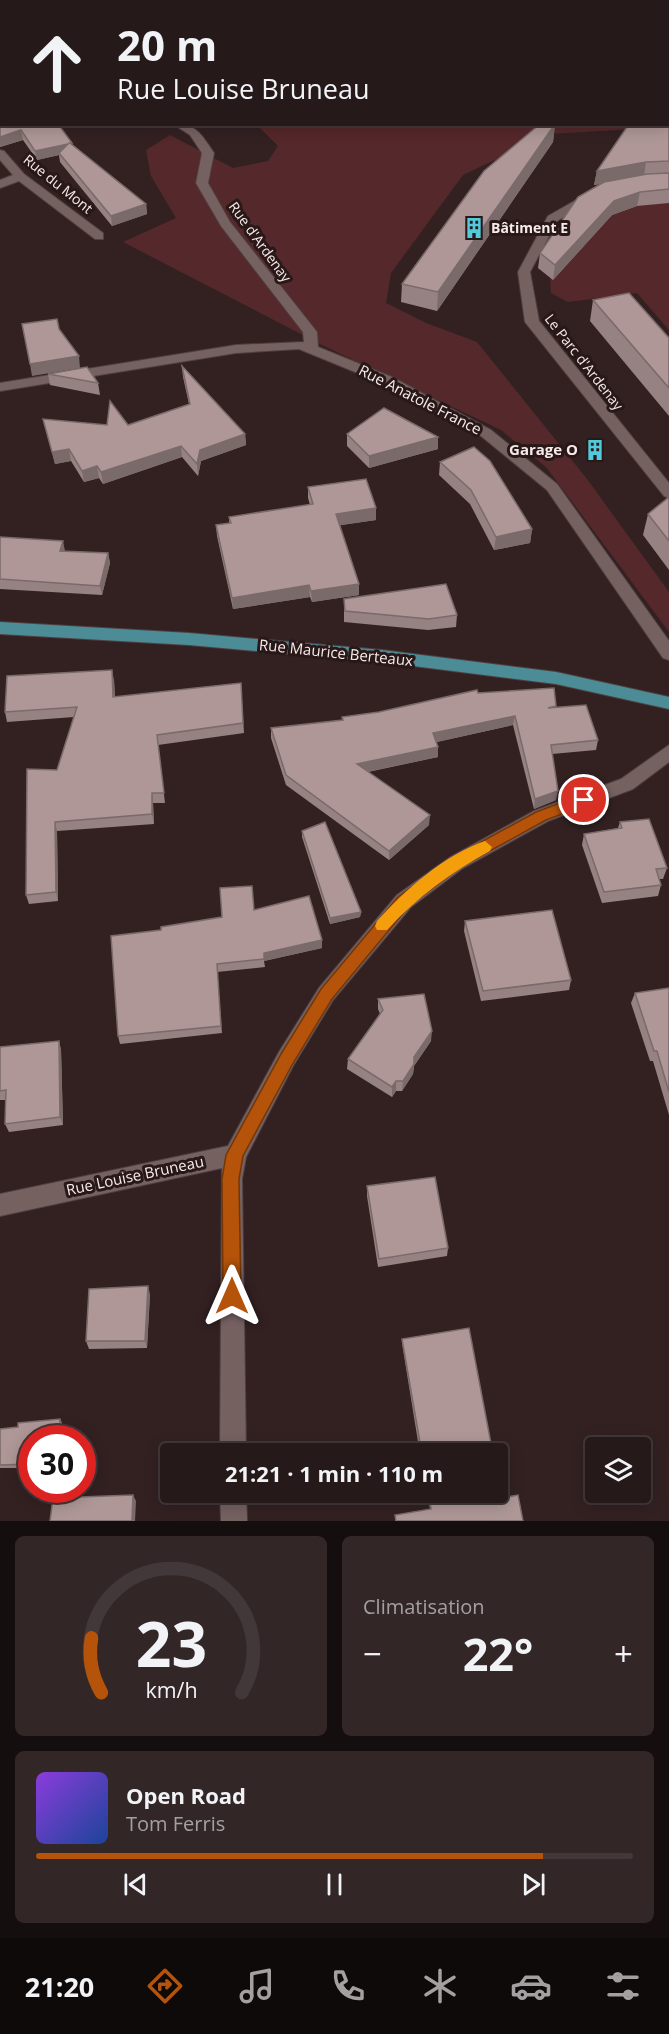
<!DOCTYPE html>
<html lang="fr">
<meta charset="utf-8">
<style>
:root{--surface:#26191a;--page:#322627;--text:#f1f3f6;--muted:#a4a0a2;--line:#423839;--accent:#b45309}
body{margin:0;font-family:"Open Sans",sans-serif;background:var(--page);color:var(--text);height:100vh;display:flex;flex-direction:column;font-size:22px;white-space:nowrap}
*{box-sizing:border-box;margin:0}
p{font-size:20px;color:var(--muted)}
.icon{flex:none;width:33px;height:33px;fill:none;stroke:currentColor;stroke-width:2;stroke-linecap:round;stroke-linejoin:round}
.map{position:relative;height:1521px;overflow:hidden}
.details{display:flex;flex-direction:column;gap:15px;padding:15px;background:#150e0e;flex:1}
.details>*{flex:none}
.top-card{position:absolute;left:0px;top:0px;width:669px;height:126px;box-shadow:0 3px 15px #0003,0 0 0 2px var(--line);background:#26191a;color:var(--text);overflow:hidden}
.fabs{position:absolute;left:585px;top:1437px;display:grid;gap:12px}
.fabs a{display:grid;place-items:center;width:66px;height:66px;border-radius:6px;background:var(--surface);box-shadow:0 3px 15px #0003,0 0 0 2px var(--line);font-size:30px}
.speed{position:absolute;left:18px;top:1425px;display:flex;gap:12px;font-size:30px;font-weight:700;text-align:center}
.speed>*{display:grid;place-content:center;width:78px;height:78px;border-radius:50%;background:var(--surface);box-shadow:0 3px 15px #0003,0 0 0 2px var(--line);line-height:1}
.speed .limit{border:9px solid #d22;background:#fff;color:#111}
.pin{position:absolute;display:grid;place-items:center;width:51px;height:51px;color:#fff;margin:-26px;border:3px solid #fff;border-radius:50%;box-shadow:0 2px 6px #0007}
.me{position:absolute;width:66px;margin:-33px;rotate:0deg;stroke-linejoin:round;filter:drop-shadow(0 0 4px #0008)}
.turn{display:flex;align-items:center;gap:21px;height:126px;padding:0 18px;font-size:27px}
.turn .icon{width:78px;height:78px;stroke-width:2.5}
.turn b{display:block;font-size:42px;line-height:51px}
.big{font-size:45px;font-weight:700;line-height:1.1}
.details .tile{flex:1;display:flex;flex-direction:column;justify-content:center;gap:9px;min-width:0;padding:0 21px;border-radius:9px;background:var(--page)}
.details .dial{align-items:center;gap:0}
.dial svg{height:156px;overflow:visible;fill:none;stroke:var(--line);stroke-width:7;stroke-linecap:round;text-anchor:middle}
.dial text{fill:var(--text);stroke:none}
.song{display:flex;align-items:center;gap:18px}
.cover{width:72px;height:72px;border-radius:9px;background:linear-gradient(135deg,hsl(270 70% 55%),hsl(220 70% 35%))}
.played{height:6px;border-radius:3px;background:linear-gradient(90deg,var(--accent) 85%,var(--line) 85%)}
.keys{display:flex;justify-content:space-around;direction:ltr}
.heat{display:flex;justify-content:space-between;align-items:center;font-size:33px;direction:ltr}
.details .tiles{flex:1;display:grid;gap:15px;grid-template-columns:1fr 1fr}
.tile:last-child{grid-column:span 2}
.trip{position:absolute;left:160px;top:1443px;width:348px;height:60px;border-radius:6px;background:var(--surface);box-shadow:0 3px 15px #0003,0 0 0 2px var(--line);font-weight:700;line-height:60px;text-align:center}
.dock{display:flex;height:96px;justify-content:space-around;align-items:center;background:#0f0a0a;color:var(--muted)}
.dock .icon{width:42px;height:42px}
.dock .current{color:var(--accent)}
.dock b{font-size:27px;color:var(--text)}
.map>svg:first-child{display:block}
</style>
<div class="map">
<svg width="669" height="1521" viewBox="0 0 669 1521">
<rect width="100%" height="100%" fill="#332122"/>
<g fill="#55282b">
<path d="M668,31L669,127L550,134L463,175L391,273L386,303L426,323L477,342L587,479L669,592V632L546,467L501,430L324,346L123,242L176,218L151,176L146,150L170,135L233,168L268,161L278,146L257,125L668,124Z"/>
<path d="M669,202V330L637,293L568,302L551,293L550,275L611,215L637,206Z"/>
</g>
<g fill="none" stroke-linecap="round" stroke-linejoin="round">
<defs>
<g id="minor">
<path d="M30,0H40L41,2H31Z"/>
<rect x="0" y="34" width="2" height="6"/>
<path d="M173,124C197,124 201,134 214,153L208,183L230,222L317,332L318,347L392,377L491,430L557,484L669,641V660L663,658L547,490L481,436L382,383L299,349L236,353L0,391V383L236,345L304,342L303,332L221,226L196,183L202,153L190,135Z"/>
<path d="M0,150L4,151L24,174L103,233V239H95L19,181L0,188V180L13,175L0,160Z"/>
<path d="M592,191L596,192V198L557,221L530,272L539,321L669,483V498L664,496L525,322L518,272L548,216Z"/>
<path d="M669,745V762L633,789L548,821L463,868L411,907L333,1000L293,1066L246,1157L242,1179L246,1454H220L222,1168L0,1216V1194L228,1146L279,1052L319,988L397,895L449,858L534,811L621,779Z"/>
<path d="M220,1492H246L247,1521H221Z"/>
</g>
<path id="major" d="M0,622L189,633L382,650L556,672L669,697V709L556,684L382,662L189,645L0,634Z"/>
</defs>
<use href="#minor" stroke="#4f4041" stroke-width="2"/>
<use href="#major" stroke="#4f4041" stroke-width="2"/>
<use href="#minor" fill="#766161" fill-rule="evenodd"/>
<use href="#major" fill="#4b8c96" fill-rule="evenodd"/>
</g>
<g fill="#968282">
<path d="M56,0H181L165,2H57Z"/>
<path d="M508,0H642L624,2H510Z"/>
<path d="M0,111L72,145L146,204L147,214L112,226L60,162L59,155L37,160L23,140L0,147Z"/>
<path d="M555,124L553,142L437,311L401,302L402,284Z"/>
<path d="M669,124V203L637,206L612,215L553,280L538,268L540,253L600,184L594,185L597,171Z"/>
<path d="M593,300L669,338V416L590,321Z"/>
<path d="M182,366L245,434L246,445L201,461L198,476L182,457L103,484L99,478L84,482L71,461L55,464L43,419L107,425H128L189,404L183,377Z"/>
<path d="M48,374L98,383L100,395L50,385Z"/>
<path d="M347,434L438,449L369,468L347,446Z"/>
<path d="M440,462L532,529L530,543L494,550L470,504L439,475Z"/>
<path d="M308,487L376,520L340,525L359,595L312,602L310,597L233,609L217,536L216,525L229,523V517L310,505L308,498Z"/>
<path d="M669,497V570L643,535L648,514Z"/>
<path d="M0,537L65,551L108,553L110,563L102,595L0,589Z"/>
<path d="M344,599L457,615L456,627L428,630L344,622Z"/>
<path d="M114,680L115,697L241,683L244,733L158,745L165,803H153L154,824L57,831L58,901L29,904L26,895L57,770L74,717L7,722L5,712Z"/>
<path d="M478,693L556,708L598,740L596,750L552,754L556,800L534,809L513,725L437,742L438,757L368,772L429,825L389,860L286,785L271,738V728L342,720V717L379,712Z"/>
<path d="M620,822L667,868L663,879H659L661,885L658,896L602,903L582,845L584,834L618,828Z"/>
<path d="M302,831L361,912L360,917L330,924L302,837Z"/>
<path d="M254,910L322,940V948L264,961L265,967L217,972L222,1033L120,1044L118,1036L222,917Z"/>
<path d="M465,921L571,980L569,990L481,1001L464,931Z"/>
<path d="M669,988V1115L653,1061H650L631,1003L635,993Z"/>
<path d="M378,999L431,1041L414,1066L413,1074L402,1091H396L392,1097L347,1069L348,1059L380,1014L378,1009Z"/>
<path d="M59,1041L61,1050L63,1125L9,1132L5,1124L6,1100H0V1047Z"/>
<path d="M367,1186L448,1248L447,1256L378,1267L367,1196Z"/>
<path d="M150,1294L147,1348L89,1349L86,1341Z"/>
<path d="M402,1339L493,1454H420L402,1343Z"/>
<path d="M60,1419L62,1423L32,1438V1468H0V1429L18,1427Z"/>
<path d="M427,1492H498L523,1521H395V1515L430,1509Z"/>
</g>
<g fill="#7a6a6a">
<path d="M555,124L553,142L437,311L438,292Z"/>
<path d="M21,130L23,140L0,147V137Z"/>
<path d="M68,144L59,153V155L37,160L35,151Z"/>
<path d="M646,162L644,176L594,185L597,171Z"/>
<path d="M640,192L637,206L612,215L553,280L555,265L614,201Z"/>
<path d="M146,204L147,214L112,226L111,216Z"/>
<path d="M79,356L80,368L32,376L30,364Z"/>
<path d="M245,434L246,445L201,461L198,476L197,464L200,450Z"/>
<path d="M438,437V449L369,468V456Z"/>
<path d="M181,446L182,457L103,484L101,472Z"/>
<path d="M69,449L71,461L55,464L52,452Z"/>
<path d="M97,466L99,478L84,482L82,471Z"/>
<path d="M376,508V520L336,526V514Z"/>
<path d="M532,529L530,543L494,550L496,537Z"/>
<path d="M63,541L65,551H60Z"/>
<path d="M108,553L110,563L102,595L100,586Z"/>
<path d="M359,584V595L312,602L311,591Z"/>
<path d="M309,585L310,597L233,609L232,598Z"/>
<path d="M112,670L114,680L115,707L113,697Z"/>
<path d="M515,716L513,725L432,743L433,733Z"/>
<path d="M438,747V757L357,774V764Z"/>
<path d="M558,791L556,800L534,809L535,799Z"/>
<path d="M152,793L153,803L154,824L152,814Z"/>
<path d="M430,815L429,825L389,860V851Z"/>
<path d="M55,822L57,831L58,901L56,892Z"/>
<path d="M361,912L360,917L330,924V918Z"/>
<path d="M322,940V948L264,961V953Z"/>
<path d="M432,1031L431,1041L414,1066L413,1074L402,1091L403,1081L414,1057Z"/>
<path d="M59,1041L61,1050L63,1125L60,1117Z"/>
<path d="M396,1081V1091L392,1097V1087Z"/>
<path d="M148,1286L150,1294L147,1348L145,1341Z"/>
<path d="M60,1419L62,1423L61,1438H59Z"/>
<path d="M133,1495L136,1501L135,1521H132Z"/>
</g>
<g fill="#af9797" stroke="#7a6a6a" stroke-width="1.5">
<path d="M58,0H127L128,2H59Z"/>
<path d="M0,111H2V124H58L72,143H70L146,204L111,216L59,153L68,144L35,151L21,130L0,137Z"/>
<path d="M540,124H555L438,292L402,284L484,171Z"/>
<path d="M629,124H669V161L646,162L597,171Z"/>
<path d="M669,173V189L640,192L614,201L555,265L540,253L578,197L604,182L647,174Z"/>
<path d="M629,293L669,338V388L593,300Z"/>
<path d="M57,319L59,329L79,356L30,364L22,324Z"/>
<path d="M182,366L245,434L200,450L197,464L181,446L101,472L97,466L82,471L69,449L52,452L43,419L107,425L110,401L128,425L190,404Z"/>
<path d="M87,367L98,383L48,374Z"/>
<path d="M384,408L438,437L369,456L347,434Z"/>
<path d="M474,447L490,461L532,529L496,537L471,490L440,462Z"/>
<path d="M366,479L376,508L336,514L359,584L311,591L309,585L232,598L216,525L231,523L229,517L313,504L308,487Z"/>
<path d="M669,497V541L648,514Z"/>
<path d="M0,537L63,541L60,551L108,553L100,586L0,579Z"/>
<path d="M446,584L457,615L429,619L345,611L344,599Z"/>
<path d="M112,670L113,697L241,683L243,723L157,735L164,793H152V814L55,822L56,892L26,895L27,769L57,770L77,707L5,712L7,676Z"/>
<path d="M554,688L556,706L548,708L586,705L598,740L551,745L558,791L535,799L515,716L433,733L438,747L357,764L430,815L389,851L286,775L271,728L343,720L342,717L379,712L477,690L478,693Z"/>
<path d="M649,819L667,868L656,869L661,885L604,892L584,834L622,828L620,822Z"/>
<path d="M325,822L361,912L330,918L302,831Z"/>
<path d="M252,886L254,910L309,896L322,940L264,953V959L217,964L221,1026L118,1036L111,936L161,930V927L222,917L220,888Z"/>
<path d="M552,910L571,980L483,991L465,921Z"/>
<path d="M669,988V1092L657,1051H654L635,993Z"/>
<path d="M424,994L432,1031L414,1057V1064L403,1081H396L392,1087L348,1059L383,1010L378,999Z"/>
<path d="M59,1041L60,1117L5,1124L6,1090L0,1091V1047Z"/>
<path d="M435,1177L448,1248L379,1259L367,1186Z"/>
<path d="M148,1286L145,1341H86L89,1289Z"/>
<path d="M469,1328L493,1454H422L402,1339Z"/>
<path d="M60,1419L59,1438H32V1464L0,1465V1429L18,1427V1423Z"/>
<path d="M498,1477L502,1498L518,1495L523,1521H396L395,1515L431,1509L428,1492H498Z"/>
<path d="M133,1495L132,1521H50L53,1498Z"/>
</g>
<path fill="#b45309" stroke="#753606" stroke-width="1.5" d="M584,794L591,800L589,804L546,820L461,867L409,906L332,999L292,1065L243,1156L239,1179L241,1296L238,1302L232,1305L226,1302L223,1296L222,1179L226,1155L281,1054L321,989L398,897L450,859L536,812Z"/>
<path fill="#f59e0b" d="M485,841L492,847L490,851C452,872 417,897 387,930H377L375,926L377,921C405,890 444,855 485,841Z"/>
<defs>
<symbol id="building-bare" viewBox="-9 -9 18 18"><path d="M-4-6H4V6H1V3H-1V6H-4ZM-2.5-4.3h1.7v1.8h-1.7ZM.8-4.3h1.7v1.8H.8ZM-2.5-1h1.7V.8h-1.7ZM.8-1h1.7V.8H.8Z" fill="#53cadc" stroke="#291818" stroke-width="2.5" paint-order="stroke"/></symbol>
</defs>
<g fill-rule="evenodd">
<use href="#building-bare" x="459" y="213" width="30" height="30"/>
<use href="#building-bare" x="580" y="435" width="30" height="30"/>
</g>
<g text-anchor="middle" stroke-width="6" stroke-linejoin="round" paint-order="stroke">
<g font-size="14" fill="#f7eaea" stroke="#291818">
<text transform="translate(58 184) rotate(39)" y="5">Rue du Mont</text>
<text transform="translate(260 242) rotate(54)" y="5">Rue d'Ardenay</text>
<text transform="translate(584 362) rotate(52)" y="5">Le Parc d'Ardenay</text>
</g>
<g font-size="14" font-weight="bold" fill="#f7eaea" stroke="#291818" text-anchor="start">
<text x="491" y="233">Bâtiment E</text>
</g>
<g font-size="15" fill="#f7eaea" stroke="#291818">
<text transform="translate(420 400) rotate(27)" y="5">Rue Anatole France</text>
<text transform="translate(336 653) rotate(6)" y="5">Rue Maurice Berteaux</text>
<text transform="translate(135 1176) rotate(-12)" y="5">Rue Louise Bruneau</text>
</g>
<g font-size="15" font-weight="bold" fill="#f7eaea" stroke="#291818" text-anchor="end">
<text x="578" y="455">Garage O</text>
</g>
</g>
</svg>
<div class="fabs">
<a><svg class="icon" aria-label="layers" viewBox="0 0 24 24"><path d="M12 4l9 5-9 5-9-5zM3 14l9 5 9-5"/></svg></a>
</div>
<div class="speed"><div class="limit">30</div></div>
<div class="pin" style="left:584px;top:800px;background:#d93025"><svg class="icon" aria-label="arrive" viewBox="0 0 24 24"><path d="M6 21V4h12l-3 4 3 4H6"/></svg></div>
<svg class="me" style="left:232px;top:1296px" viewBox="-20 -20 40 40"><path d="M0-17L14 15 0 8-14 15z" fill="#b45309" stroke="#fff" stroke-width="4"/></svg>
<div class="trip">21:21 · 1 min · 110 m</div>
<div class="top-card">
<div class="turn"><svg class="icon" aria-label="ahead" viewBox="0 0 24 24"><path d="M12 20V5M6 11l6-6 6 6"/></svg><div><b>20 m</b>Rue Louise Bruneau</div></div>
</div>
</div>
<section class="details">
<div class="tiles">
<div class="tile dial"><svg viewBox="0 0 100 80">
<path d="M14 69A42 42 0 1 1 86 69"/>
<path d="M14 69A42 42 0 0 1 9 41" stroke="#b45309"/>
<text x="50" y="56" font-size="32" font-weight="700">23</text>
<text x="50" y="72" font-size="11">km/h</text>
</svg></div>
<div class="tile"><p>Climatisation</p>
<div class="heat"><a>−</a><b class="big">22°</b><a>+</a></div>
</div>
<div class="tile">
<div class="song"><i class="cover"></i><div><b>Open Road</b><p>Tom Ferris</p></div></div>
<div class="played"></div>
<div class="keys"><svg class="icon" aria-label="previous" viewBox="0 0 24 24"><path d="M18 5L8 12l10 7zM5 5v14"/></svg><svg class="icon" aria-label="pause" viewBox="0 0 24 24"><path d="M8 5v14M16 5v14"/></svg><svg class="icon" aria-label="next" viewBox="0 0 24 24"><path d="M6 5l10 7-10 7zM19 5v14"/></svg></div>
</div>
</div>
</section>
<nav class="dock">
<b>21:20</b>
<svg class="icon current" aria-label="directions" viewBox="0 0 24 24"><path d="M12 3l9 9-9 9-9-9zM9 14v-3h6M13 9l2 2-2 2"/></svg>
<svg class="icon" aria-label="music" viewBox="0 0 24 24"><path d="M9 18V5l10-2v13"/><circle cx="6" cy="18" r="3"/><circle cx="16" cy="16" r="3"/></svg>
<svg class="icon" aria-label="phone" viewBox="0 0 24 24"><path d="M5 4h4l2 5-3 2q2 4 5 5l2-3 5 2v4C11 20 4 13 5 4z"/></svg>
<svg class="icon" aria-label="climate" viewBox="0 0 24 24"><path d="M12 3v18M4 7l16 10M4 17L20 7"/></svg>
<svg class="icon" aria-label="car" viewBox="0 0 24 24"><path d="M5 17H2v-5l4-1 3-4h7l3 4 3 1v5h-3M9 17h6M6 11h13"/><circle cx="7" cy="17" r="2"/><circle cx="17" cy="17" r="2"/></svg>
<svg class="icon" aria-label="filters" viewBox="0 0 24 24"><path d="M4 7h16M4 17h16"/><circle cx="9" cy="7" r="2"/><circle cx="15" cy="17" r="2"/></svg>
</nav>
